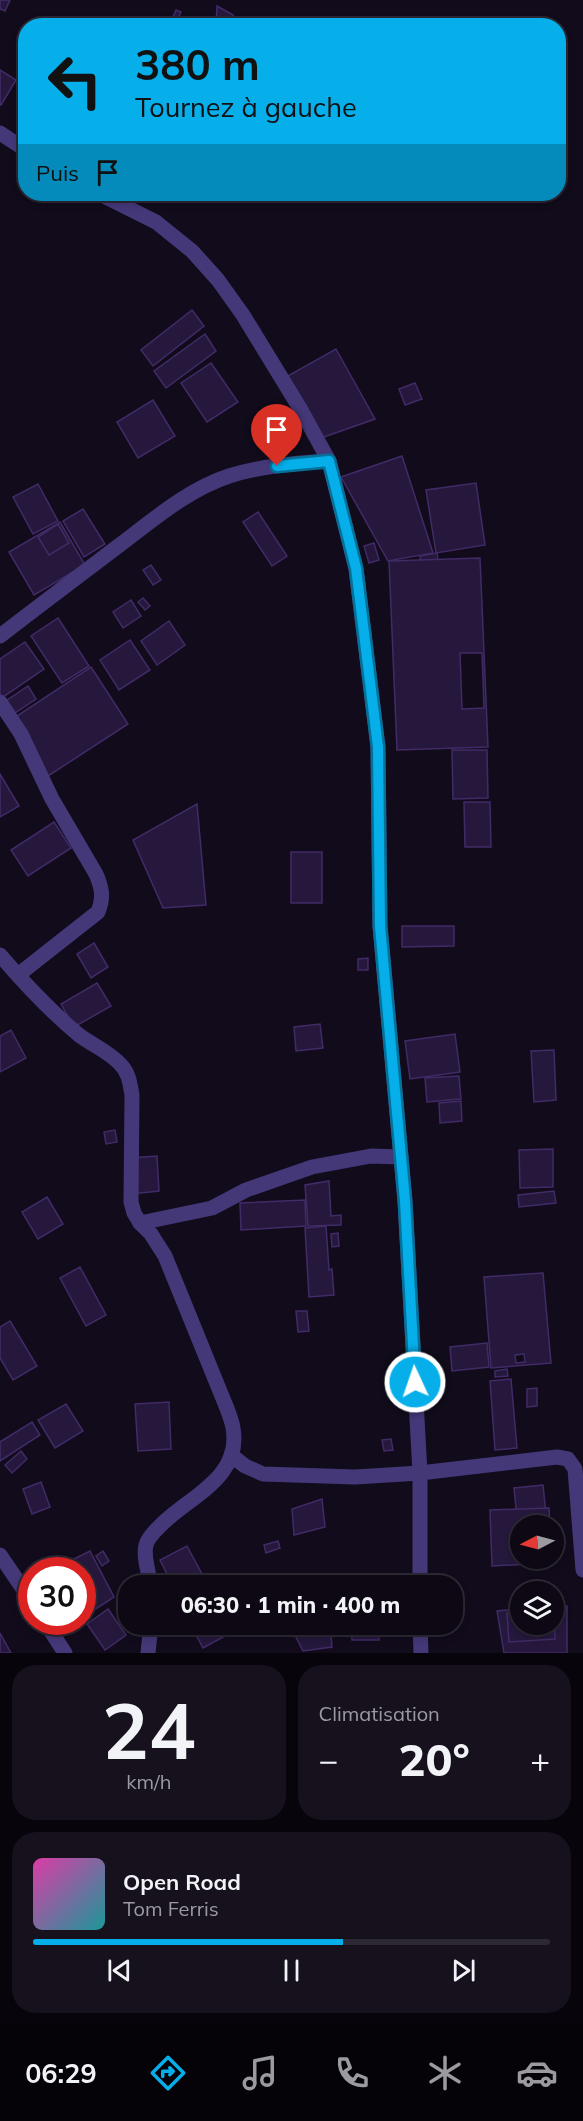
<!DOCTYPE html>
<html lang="fr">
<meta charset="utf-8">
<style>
:root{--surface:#0d0814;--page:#16111d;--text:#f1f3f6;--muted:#9a9aa0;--line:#2d2934;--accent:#06aeea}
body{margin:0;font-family:Mulish,sans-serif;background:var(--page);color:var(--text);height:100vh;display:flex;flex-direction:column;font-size:22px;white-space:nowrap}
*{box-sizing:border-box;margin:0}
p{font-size:20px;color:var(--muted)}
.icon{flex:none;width:33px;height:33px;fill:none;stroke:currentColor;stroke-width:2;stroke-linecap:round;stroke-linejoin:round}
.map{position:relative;height:1653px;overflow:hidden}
.side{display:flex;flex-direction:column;gap:12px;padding:12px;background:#07040b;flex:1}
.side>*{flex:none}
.banner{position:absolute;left:18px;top:18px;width:548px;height:183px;border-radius:24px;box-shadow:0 3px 9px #0003,0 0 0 2px var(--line);background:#06aeea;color:#111;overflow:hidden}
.needle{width:39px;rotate:264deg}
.buttons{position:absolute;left:510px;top:1515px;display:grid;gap:12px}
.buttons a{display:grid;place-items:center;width:54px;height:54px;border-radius:50%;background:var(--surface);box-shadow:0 3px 9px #0003,0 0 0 2px var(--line);font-size:30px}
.speed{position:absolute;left:18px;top:1557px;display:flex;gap:12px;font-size:30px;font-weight:700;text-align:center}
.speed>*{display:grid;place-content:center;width:78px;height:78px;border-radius:50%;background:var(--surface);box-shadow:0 3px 9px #0003,0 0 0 2px var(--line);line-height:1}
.speed .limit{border:9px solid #d22;background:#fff;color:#111}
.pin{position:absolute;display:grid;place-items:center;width:51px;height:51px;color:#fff;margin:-62px -26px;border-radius:50% 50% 50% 0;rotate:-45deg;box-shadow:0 0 6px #0007}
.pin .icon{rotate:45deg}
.me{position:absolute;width:66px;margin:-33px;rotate:357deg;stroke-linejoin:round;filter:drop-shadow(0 0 4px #0008)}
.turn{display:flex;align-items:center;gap:21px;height:126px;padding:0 18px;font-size:27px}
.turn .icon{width:78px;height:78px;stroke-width:2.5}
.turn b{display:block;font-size:42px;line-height:51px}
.then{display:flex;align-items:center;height:57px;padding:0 18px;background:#0003;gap:12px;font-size:22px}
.big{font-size:45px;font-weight:800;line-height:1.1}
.side .card{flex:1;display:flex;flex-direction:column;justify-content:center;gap:9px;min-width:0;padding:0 21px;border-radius:24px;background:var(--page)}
.side .dial{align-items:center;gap:0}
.dial b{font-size:78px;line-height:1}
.song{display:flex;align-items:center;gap:18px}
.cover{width:72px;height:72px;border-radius:9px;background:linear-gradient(135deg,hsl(320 70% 55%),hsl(180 70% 35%))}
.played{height:6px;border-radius:3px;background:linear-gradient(90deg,var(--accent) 60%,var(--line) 60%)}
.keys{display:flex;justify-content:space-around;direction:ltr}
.heat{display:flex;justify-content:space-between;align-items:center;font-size:33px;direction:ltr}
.side .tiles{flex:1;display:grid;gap:12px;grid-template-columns:1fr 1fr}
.card:last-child{grid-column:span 2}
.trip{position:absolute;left:118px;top:1575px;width:345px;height:60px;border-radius:24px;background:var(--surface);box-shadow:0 3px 9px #0003,0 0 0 2px var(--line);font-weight:800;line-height:60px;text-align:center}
.menu{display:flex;height:96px;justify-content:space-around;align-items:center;background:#050308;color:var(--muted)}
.menu .icon{width:42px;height:42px}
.menu .current{color:var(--accent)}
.menu b{font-size:27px;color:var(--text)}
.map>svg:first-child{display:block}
</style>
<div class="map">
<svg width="583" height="1653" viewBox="0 0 583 1653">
<rect width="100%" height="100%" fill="#110b1b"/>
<g fill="#25183c" stroke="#412b67" stroke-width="1.5" fill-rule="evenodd">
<path d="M0,0H10L5,11L0,9Z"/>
<path d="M217,6L233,15L232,26H216Z"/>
<path d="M176,10L181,12L177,21L172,19Z"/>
<path d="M0,70L16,80L1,105L0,104Z"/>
<path d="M192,310L204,326L153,366L141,350Z"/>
<path d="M205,334L216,351L166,388L154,371Z"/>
<path d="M336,349L375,419L321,438L286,377Z"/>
<path d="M211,363L238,402L207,422L181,383Z"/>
<path d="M415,383L422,399L405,405L399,389Z"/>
<path d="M153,400L175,436L138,458L117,422Z"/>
<path d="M402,456L433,553L388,561L341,477Z"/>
<path d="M476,483L485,545L436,553L426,490Z"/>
<path d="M38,484L58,521L33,534L13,497Z"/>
<path d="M83,509L105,544L84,557L63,521Z"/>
<path d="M258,512L287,556L272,566L243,522Z"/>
<path d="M60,522L85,565L34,595L9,552Z"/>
<path d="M58,524L69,543L49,555L38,537Z"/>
<path d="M374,543L379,560L369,563L364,546Z"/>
<path d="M437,553L439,567L421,569L420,556Z"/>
<path d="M480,558L488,747L397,750L389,561ZM460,653H482L484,708L462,709Z"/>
<path d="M151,565L161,580L153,585L143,570Z"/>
<path d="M143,598L150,606L145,610L138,602Z"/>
<path d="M131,600L141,616L123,628L113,612Z"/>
<path d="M58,618L89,666L62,683L31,636Z"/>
<path d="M169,621L185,645L157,665L141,641Z"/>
<path d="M130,640L150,670L119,690L100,660Z"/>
<path d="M25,642L44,669L0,699V659Z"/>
<path d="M91,667L128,724L45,778L8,722Z"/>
<path d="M28,686L36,699L6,719L0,705Z"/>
<path d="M452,750H487L488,798L453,799Z"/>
<path d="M0,774L19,806L0,817Z"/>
<path d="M464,802H490L491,847H465Z"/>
<path d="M197,804L206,905L163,908L133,840Z"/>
<path d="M54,822L71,848L28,876L11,850Z"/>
<rect x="291" y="852" width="31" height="51"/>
<path d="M402,926H454V946L402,947Z"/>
<path d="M94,943L108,967L91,978L77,954Z"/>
<path d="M368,958V970H358V959Z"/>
<path d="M97,983L111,1006L74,1027L61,1004Z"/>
<path d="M320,1024L323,1048L296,1051L294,1027Z"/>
<path d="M11,1030L26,1058L0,1072V1036Z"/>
<path d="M455,1034L460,1072L410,1079L405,1041Z"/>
<path d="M554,1050L556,1100L534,1102L531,1051Z"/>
<path d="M459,1076L461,1099L427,1102L425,1078Z"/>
<path d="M461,1101L462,1121L440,1123L439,1103Z"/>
<path d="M115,1130L117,1142L106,1144L104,1132Z"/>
<path d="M553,1149V1187L520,1188L519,1150Z"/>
<path d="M157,1156L159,1191L131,1194L128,1158Z"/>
<path d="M329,1181L331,1216L341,1215V1225L308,1226L305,1185Z"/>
<path d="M554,1191L556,1203L519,1207L518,1195Z"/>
<path d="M47,1197L63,1224L38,1239L22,1212Z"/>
<path d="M305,1200L306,1226L241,1230L240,1203Z"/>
<path d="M326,1226L329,1270L332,1269L334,1295L309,1297L305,1228Z"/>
<path d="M338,1233L339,1246L332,1247L331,1234Z"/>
<path d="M80,1267L106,1315L86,1326L60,1278Z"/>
<path d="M543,1273L551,1363L491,1368L484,1277ZM524,1354L525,1362L516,1363L515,1355Z"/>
<path d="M296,1311H307L309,1331L298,1332Z"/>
<path d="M10,1321L37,1366L13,1380L0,1358V1327Z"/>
<path d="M487,1343L489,1367L452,1371L450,1347Z"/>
<path d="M507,1369L508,1376L495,1377V1371Z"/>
<path d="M511,1379L517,1448L495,1450L490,1381Z"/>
<path d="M537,1388V1406L527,1407V1389Z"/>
<path d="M169,1402L171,1449L138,1451L135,1404Z"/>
<path d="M66,1404L83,1431L55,1448L38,1420Z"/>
<path d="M32,1422L40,1435L0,1461V1442Z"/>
<path d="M391,1439L393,1450L384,1451L382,1440Z"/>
<path d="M21,1451L27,1459L12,1473L5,1465Z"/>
<path d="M41,1482L50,1507L32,1514L23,1489Z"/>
<path d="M543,1485L546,1514L517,1518L514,1488Z"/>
<path d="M322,1499L325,1527L294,1535L292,1509Z"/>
<path d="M549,1508L550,1526H520V1558H551V1563L492,1566L490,1510Z"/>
<path d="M278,1541L280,1548L266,1553L264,1545Z"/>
<path d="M187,1546L202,1574L181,1586H173L160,1560Z"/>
<path d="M90,1551L114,1597L82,1618V1570H52Z"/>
<path d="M103,1551L109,1561L102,1566L96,1556Z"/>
<path d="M227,1578L231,1586H213Z"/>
<path d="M129,1592V1614L126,1615L122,1593Z"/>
<path d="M567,1606V1653H504L497,1611L520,1609V1624H554V1607Z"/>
<path d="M108,1609L126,1635L105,1650L87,1624Z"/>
<path d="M554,1611L555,1639L509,1642L507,1613L520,1612V1624H554Z"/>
<path d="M190,1624H247L203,1648Z"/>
<path d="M307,1624H330L332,1647L303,1651L291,1627Z"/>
<path d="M351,1624H378L379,1640H352Z"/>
<path d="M0,1633L11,1653H0Z"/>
</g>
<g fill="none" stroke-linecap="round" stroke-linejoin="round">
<g stroke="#453879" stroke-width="15">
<path d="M0,133L26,150"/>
<path d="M100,194L156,222L192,251L218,280L243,315L301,410L329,461L356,569L378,747L380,926L405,1201L420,1473V1586"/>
<path d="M0,636C40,605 80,575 121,544C154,519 189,489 229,476C261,466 295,463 329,461"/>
<path d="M0,702L21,734L52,799L96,874C102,888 104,897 98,912L18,975"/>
<path d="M0,955C24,983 50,1011 79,1035C92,1045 110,1052 121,1065C129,1073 130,1084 132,1095L131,1202L134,1213L140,1223L151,1234L165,1256L226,1406C229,1414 232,1421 233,1428C242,1478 188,1497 160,1526C155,1531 148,1537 146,1545C143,1557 149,1573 151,1586"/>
<path d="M140,1223L212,1208L246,1190L312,1167L371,1156L401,1157"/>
<path d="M231,1455L245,1466L263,1474L355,1477L420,1473L557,1457L568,1459L575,1469L583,1570"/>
<path d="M0,1555L32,1602"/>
<path d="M45,1622L65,1653"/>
<path d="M420,1624L421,1653"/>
<path d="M148,1653L151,1624"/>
</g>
</g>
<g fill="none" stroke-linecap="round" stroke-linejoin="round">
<defs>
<path id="route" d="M277,466L329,461L356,568L378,747L380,926L405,1201L415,1382"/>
</defs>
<use href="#route" stroke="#047198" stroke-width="15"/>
<use href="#route" stroke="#06aeea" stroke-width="10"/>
</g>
</svg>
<div class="buttons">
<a><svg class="needle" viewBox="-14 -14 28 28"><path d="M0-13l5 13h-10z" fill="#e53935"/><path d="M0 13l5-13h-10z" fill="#9a9aa0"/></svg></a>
<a><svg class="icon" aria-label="layers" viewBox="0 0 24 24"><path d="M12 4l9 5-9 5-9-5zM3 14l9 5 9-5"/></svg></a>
</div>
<div class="speed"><div class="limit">30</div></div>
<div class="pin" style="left:277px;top:466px;background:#d93025"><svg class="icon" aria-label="arrive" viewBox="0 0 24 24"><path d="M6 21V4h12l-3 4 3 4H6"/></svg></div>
<svg class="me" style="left:415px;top:1382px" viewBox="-20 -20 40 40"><circle r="17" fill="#06aeea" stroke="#fff" stroke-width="3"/><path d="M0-11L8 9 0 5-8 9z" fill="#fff"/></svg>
<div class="trip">06:30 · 1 min · 400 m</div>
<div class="banner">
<div class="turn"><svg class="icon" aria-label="left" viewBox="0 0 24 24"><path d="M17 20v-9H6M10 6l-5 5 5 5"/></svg><div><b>380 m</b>Tournez à gauche</div></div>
<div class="then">Puis<svg class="icon" aria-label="arrive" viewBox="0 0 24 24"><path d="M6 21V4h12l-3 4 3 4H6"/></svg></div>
</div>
</div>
<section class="side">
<div class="tiles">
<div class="card dial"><b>24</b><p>km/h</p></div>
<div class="card"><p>Climatisation</p>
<div class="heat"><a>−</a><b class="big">20°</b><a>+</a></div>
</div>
<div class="card">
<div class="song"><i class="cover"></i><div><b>Open Road</b><p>Tom Ferris</p></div></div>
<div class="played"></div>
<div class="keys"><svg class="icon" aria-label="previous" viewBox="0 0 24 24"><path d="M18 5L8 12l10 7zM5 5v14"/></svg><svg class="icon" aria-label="pause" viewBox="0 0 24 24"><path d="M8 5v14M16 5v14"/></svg><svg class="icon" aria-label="next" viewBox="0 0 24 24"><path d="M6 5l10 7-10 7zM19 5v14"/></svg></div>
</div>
</div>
</section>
<nav class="menu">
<b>06:29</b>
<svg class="icon current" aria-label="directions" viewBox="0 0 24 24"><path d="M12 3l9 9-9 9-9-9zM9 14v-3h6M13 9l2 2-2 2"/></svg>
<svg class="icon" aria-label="music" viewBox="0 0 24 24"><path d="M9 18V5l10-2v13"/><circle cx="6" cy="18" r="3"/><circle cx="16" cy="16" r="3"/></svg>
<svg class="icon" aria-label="phone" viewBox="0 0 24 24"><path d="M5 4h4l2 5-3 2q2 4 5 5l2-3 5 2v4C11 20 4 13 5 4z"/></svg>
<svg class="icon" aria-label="climate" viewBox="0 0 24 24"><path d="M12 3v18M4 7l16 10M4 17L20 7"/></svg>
<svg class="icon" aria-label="car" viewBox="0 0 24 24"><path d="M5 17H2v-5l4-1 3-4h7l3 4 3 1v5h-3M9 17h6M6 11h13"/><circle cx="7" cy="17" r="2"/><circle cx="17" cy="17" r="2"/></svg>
</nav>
